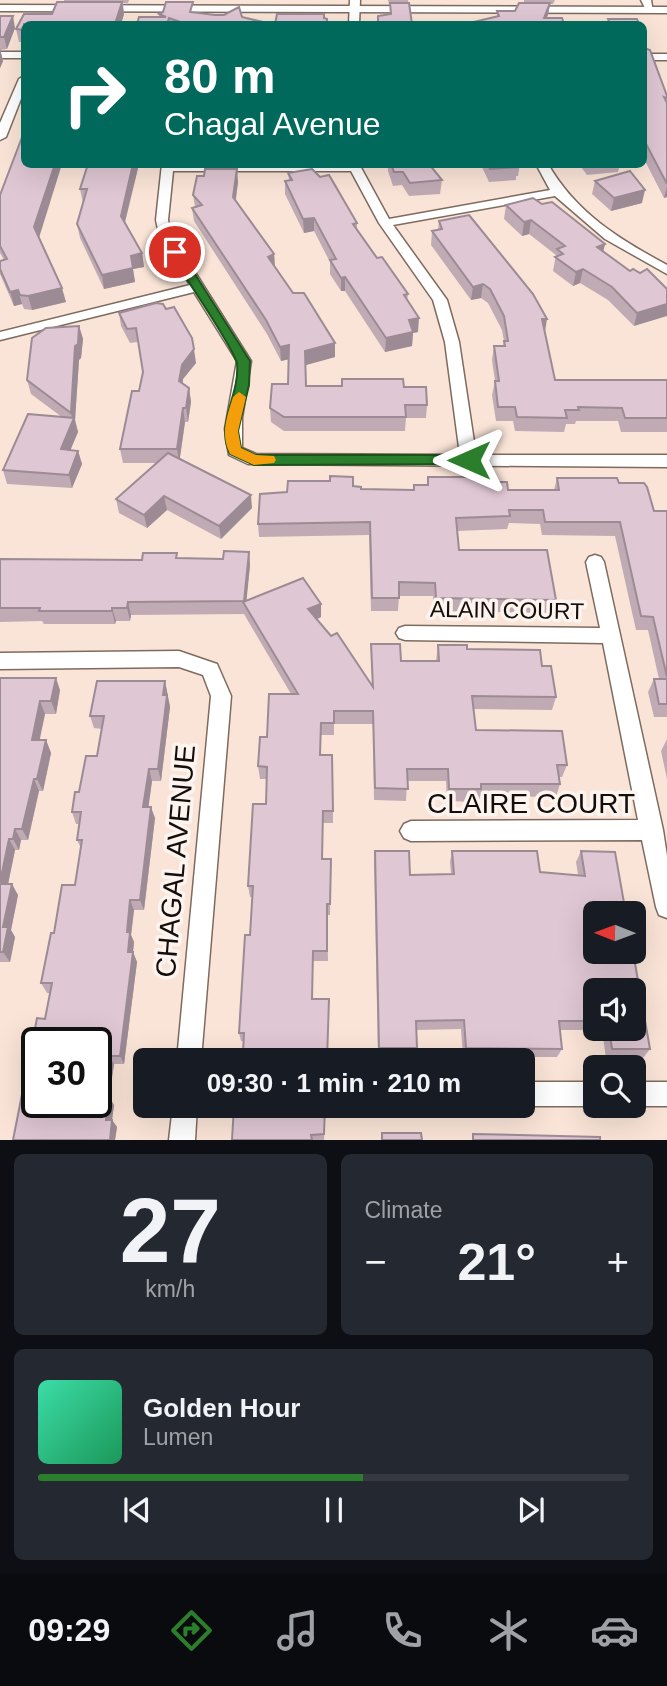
<!DOCTYPE html>
<meta charset="utf-8">
<style>
:root{--surface:#171b24;--page:#242831;--text:#f1f3f6;--muted:#9ea1a6;--line:#363941;--accent:#2b7f2c}
body{margin:0;font-family:Arial,sans-serif;background:var(--page);color:var(--text);height:100vh;display:flex;flex-direction:column;font-size:26px;white-space:nowrap}
*{box-sizing:border-box;margin:0}
p{font-size:23px;color:var(--muted)}
.icon{flex:none;width:38px;height:38px;fill:none;stroke:currentColor;stroke-width:2;stroke-linecap:round;stroke-linejoin:round}
.map{position:relative;height:1140px;overflow:hidden}
.drawer{display:flex;flex-direction:column;gap:14px;padding:14px;background:#0d0f14;flex:1}
.drawer>*{flex:none}
.banner{position:absolute;left:21px;top:21px;width:626px;height:147px;border-radius:10px;box-shadow:0 7px 28px #0002;background:#00695c;color:#fff;overflow:hidden}
.needle{width:46px;rotate:271deg}
.controls{position:absolute;left:583px;top:901px;display:grid;gap:14px}
.controls a{display:grid;place-items:center;width:63px;height:63px;border-radius:10px;background:var(--surface);box-shadow:0 7px 28px #0002;font-size:35px}
.speed{position:absolute;left:21px;top:1027px;display:flex;gap:14px;font-size:35px;font-weight:700;text-align:center}
.speed>*{display:grid;place-content:center;width:91px;height:91px;border-radius:50%;background:var(--surface);box-shadow:0 7px 28px #0002;line-height:1}
.speed .limit{border:4px solid #111;border-radius:10px;background:#fff;color:#111}
.pin{position:absolute;display:grid;place-items:center;width:60px;height:60px;color:#fff;margin:-30px;border:4px solid #fff;border-radius:50%;box-shadow:0 2px 7px #0007}
.me{position:absolute;width:77px;margin:-38px;rotate:270deg;stroke-linejoin:round;filter:drop-shadow(0 0 5px #0008)}
.turn{display:flex;align-items:center;gap:24px;height:147px;padding:0 28px;font-size:32px}
.turn .icon{width:91px;height:91px;stroke-width:2.5}
.turn b{display:block;font-size:49px;line-height:60px}
.big{font-size:52px;font-weight:700;line-height:1.1}
.drawer .tile{flex:1;display:flex;flex-direction:column;justify-content:center;gap:10px;min-width:0;padding:0 24px;border-radius:10px;background:var(--page)}
.drawer .dial{align-items:center;gap:0}
.dial b{font-size:91px;line-height:1}
.song{display:flex;align-items:center;gap:21px}
.cover{width:84px;height:84px;border-radius:10px;background:linear-gradient(135deg,hsl(160 70% 55%),hsl(150 70% 35%))}
.played{height:7px;border-radius:4px;background:linear-gradient(90deg,var(--accent) 55%,var(--line) 55%)}
.keys{display:flex;justify-content:space-around;direction:ltr}
.heat{display:flex;justify-content:space-between;align-items:center;font-size:38px;direction:ltr}
.drawer .tiles{flex:1;display:grid;gap:14px;grid-template-columns:1fr 1fr}
.tile:last-child{grid-column:span 2}
.trip{position:absolute;left:133px;top:1048px;width:402px;height:70px;border-radius:10px;background:var(--surface);box-shadow:0 7px 28px #0002;font-weight:700;line-height:70px;text-align:center}
.menu{display:flex;height:112px;justify-content:space-around;align-items:center;background:#090b0e;color:var(--muted)}
.menu .icon{width:49px;height:49px}
.menu .current{color:var(--accent)}
.menu b{font-size:32px;color:var(--text)}
.map>svg:first-child{display:block}
</style>
<div class="map">
<svg width="667" height="1140" viewBox="0 0 667 1140">
<rect width="100%" height="100%" fill="#fae4d7"/>
<g fill="none" stroke-linecap="round" stroke-linejoin="round">
<defs>
<g id="minor">
<path d="M350,0H360L359,24H349Z"/>
<path d="M641,0H651L653,12H647Z"/>
<rect x="0" y="52" width="24" height="6"/>
<rect x="644" y="54" width="23" height="6"/>
<path d="M24,76V91L6,137L0,140V123L19,79Z"/>
<path d="M162,164H359L389,219L550,190L536,164H548C576,213 619,239 667,265V274L605,239L555,196L393,225L447,300L459,342L476,455H667V467L248,464L229,455L225,429L237,361L194,292L0,340V332L190,285L159,234L156,220ZM173,171H351L379,223L433,300L445,342L460,455L256,454L242,448V418L251,361L171,234L168,220Z"/>
<path d="M595,555L601,557L604,562L663,830L667,856V918L659,915L656,907L642,840L411,841L404,838L400,831L404,824L411,821L638,820L603,643L405,640L399,638L396,633L399,628L405,626L600,628L586,562L589,557Z"/>
<path d="M179,651L217,664L231,696L201,1060H177L211,696L203,675L179,667L0,669V653Z"/>
<path d="M523,1082H595L596,1106H523Z"/>
<path d="M634,1082H667V1106H633Z"/>
<path d="M173,1106H197L195,1140H169Z"/>
</g>
<path id="tertiary" d="M0,5L667,7V13L0,11Z"/>
</defs>
<use href="#minor" stroke="#7e6b5f" stroke-width="3"/>
<use href="#tertiary" stroke="#7e6b5f" stroke-width="3"/>
<use href="#minor" fill="#fff" fill-rule="evenodd"/>
<use href="#tertiary" fill="#fff" fill-rule="evenodd"/>
</g>
<g fill="#c0abb5" fill-rule="evenodd">
<path d="M64,0H129L128,3H123L124,14L121,24H24V42H19L16,29L24,14H52L57,2H64Z"/>
<path d="M388,0H408L412,24H377L378,16L390,14V4H389Z"/>
<path d="M524,0H555L553,4H550L548,15L497,17V11H515L524,3Z"/>
<path d="M194,13L242,17L271,24H137L159,17V14Z"/>
<path d="M0,16L15,28L7,49L0,50L3,61L0,68Z"/>
<path d="M644,36V48L667,96V197L664,198L644,159Z"/>
<path d="M88,164H139L125,223L142,253L144,267L133,269L135,282L104,289L80,238L77,224L83,203L80,189Z"/>
<path d="M388,164H429L442,180L440,194L409,196L402,185L393,186L388,171Z"/>
<path d="M447,164H520L518,176H516V180L489,182L481,165L450,167Z"/>
<path d="M579,164H620L618,172L587,175Z"/>
<path d="M288,173L357,223V229L377,258L408,294L407,301L418,332L413,333L412,346L385,352L345,291H341L330,274V262L314,231L304,233L285,194V181L289,180Z"/>
<path d="M204,176L238,182L236,200L274,254L275,267L293,293L335,343V357L306,365V386L404,387L427,405L426,418H406L405,431H284L271,422L270,408L288,384L289,359L281,361L267,334L194,221L192,208L195,207L193,195Z"/>
<path d="M595,181L642,203L611,211L592,194Z"/>
<path d="M0,195L39,237L66,302L32,310L24,309L22,304L14,306L0,274V261L4,260L0,253Z"/>
<path d="M506,205L605,244L603,251L630,271L667,289L634,326L608,300L580,283L573,286L553,271L556,255L529,234L522,236L504,219Z"/>
<path d="M439,221L545,332L555,380H667V432H621L618,421H576L575,424H566L564,432L515,431L513,421H496L492,395L495,381L492,360L494,346H503L504,341L502,330L488,303L481,298L471,300L431,245L432,231L438,230Z"/>
<path d="M119,313L196,363L183,379V384L189,388L191,402L188,422H185L180,458L252,508L221,539L167,510L147,528L119,513L116,499L156,463H123L120,449L139,391L143,372L138,342L130,343L121,326Z"/>
<path d="M79,326L83,339L81,358L79,360L75,420L78,432L70,450L78,451L82,464L72,488L7,484L3,470L62,417L31,394L27,380Z"/>
<path d="M428,477L479,482L508,490H554L557,478L619,483L654,511H667V717H654L648,692L654,679H659L648,630H636L615,536L542,535L540,524L509,523L507,529L457,531L459,550L556,600L552,613L434,611L433,596H399L398,611H371L369,535L259,537L258,524L353,486L361,489L413,490L414,485H427Z"/>
<path d="M249,552L250,565L246,601L321,617L317,619L372,685L371,644L401,661H436L438,645L467,649L542,666L556,697L552,710L473,709L476,730L567,765L562,777H559L560,784L556,797L480,796L479,802L447,801L446,781H407L406,801L374,800L373,724H334V735H321V755L333,790V823H323V859H331L330,915H327L328,961H313V999L327,1060H245L243,1052L244,1041H241L239,1033L250,935L252,897H250L248,886L266,804L267,779H260L258,766L267,737L291,694L244,614L131,615L130,621H116L115,624H44L42,621L0,622V559L142,560L177,553V558L223,559Z"/>
<path d="M0,678L60,690L56,714H45L39,740H46L51,753L43,791H39L28,840H21L19,850H15L8,884L18,895L11,930L15,937L10,962H0Z"/>
<path d="M165,681L170,707L161,781H152L148,807L155,818L144,910H134L131,935L134,942L133,952L137,962L124,1064H114L109,1097L114,1105L112,1120L117,1127L115,1140H13L45,1019L50,993H47L41,983L54,933L75,885L81,848L77,840L80,824H76L72,812L79,792L97,756L102,729L94,728L90,716Z"/>
<path d="M667,739V779L661,751Z"/>
<path d="M375,851L410,875L451,874L450,862L452,851L540,872L578,875L576,862L581,851L650,1049L643,1058H606L602,1030H560L562,1049L557,1057H463L461,1029L417,1030V1048L415,1057L378,1056L374,862ZM595,990L634,1029H595Z"/>
<path d="M325,1106L324,1140H232Z"/>
</g>
<g fill="#9c8b94">
<path d="M122,2L124,14L121,24H115Z"/>
<path d="M550,3L548,15L544,24V18Z"/>
<path d="M13,16L15,28L7,49L4,37Z"/>
<path d="M0,48L3,61L0,68Z"/>
<path d="M55,164H62L38,241L34,227Z"/>
<path d="M133,164H139L123,229L121,216Z"/>
<path d="M237,169L238,182L234,211L233,197Z"/>
<path d="M667,186V197L664,198Z"/>
<path d="M645,190L642,203L611,211L614,198Z"/>
<path d="M314,218V231L304,233L303,219Z"/>
<path d="M531,220L529,234L522,236L524,222Z"/>
<path d="M605,244L602,257L597,247Z"/>
<path d="M142,253L144,267L133,269L135,282L104,289L102,275L131,256Z"/>
<path d="M274,254L275,268L268,257Z"/>
<path d="M583,269L580,283L573,286L576,272Z"/>
<path d="M345,277V291H341V278Z"/>
<path d="M483,284L481,298L471,300L473,287Z"/>
<path d="M62,288L66,302L32,310L28,296Z"/>
<path d="M18,290L22,304L14,306L10,292Z"/>
<path d="M667,304V316L634,326L637,313Z"/>
<path d="M419,318L418,332L413,333L412,346L385,352L386,338L409,320Z"/>
<path d="M542,319H547L545,332Z"/>
<path d="M79,326L83,339L81,358L79,360L75,420L78,432L65,463L61,449L73,421L71,413L75,346Z"/>
<path d="M335,343V357L306,365L305,351Z"/>
<path d="M289,345L290,359L281,361L280,347Z"/>
<path d="M194,349L196,363L183,379L181,395L179,381L182,365Z"/>
<path d="M189,388L191,402L188,422L186,408Z"/>
<path d="M183,408L185,422L179,463L177,449Z"/>
<path d="M78,451L82,464L72,488L69,475Z"/>
<path d="M251,495L252,508L221,539L219,526Z"/>
<path d="M164,496L167,510L147,528L144,515Z"/>
<path d="M249,552L250,565L246,606L244,601Z"/>
<path d="M128,602L131,615L130,621L127,608Z"/>
<path d="M321,604V617L309,623L308,609Z"/>
<path d="M112,608L116,621L115,624L112,611Z"/>
<path d="M56,678L60,690L56,714L51,701Z"/>
<path d="M165,681L170,707L161,781L158,769Z"/>
<path d="M40,701L45,714L37,753L32,740Z"/>
<path d="M46,740L51,753L43,791L37,779Z"/>
<path d="M149,769L152,781L147,818L143,807Z"/>
<path d="M34,779L39,791L28,840L22,829Z"/>
<path d="M151,807L155,818L144,910L140,900Z"/>
<path d="M15,829L21,840L19,850L13,839Z"/>
<path d="M9,839L15,850L6,894L0,884Z"/>
<path d="M12,884L18,895L11,930L15,937L10,962L3,952V927Z"/>
<path d="M130,900L134,910L131,935L134,942L133,952L137,962L124,1064L120,1056L127,932Z"/>
<path d="M109,1056L114,1064L108,1105L103,1097Z"/>
<path d="M109,1097L114,1105L112,1120L117,1127L115,1140H110L106,1120Z"/>
</g>
<g fill="#dfc7d3" stroke="#9c8b94" stroke-width="2" fill-rule="evenodd">
<path d="M57,2H122L115,24H24V30L16,29L24,14H52Z"/>
<path d="M166,2H193L190,12L215,15H224L239,7L242,17L271,24H186L169,18L167,24H137L139,17H166L159,14L163,12Z"/>
<path d="M390,3H409L412,24H378V16L391,14Z"/>
<path d="M519,3H550L544,18H562L564,24H465L499,16L497,11H515Z"/>
<path d="M277,14H324V18L327,19V24H275Z"/>
<path d="M0,16H13L4,37H0Z"/>
<path d="M608,19H637L639,24H610Z"/>
<path d="M644,36L645,40L644,48L650,50L667,96V98L664,97L667,103V184L644,140Z"/>
<path d="M24,132V164H55L34,227L62,288L28,296L20,295L18,290L10,292L0,269V261L7,259L0,246V195Z"/>
<path d="M88,164H133L121,216L142,253L131,256L133,268L102,275L77,224L87,189H80Z"/>
<path d="M391,164H429L442,180L410,183L403,172H394Z"/>
<path d="M488,164H516L518,167L490,169Z"/>
<path d="M205,169H237L233,197L274,254L268,257L293,293H304L335,343L305,351L306,386H342V379H403L404,387H426L427,405H405L406,417H284L270,408L272,384H288L289,345L280,347L266,320L192,208L202,205L193,195L197,176H204Z"/>
<path d="M312,169L320,177L329,175L357,223L353,224L377,258L382,257L408,294L404,295L419,318L409,320L413,332L386,338L345,277L341,278L330,260L336,259L314,218L303,219L285,181L292,180L288,173Z"/>
<path d="M630,171L645,190L614,198L595,181Z"/>
<path d="M533,198L542,204L552,202L605,244L597,247L630,271L633,269L640,273L647,269L667,289V304L637,313L612,287L583,269L576,272L555,257L563,254L557,249L565,246L531,220L524,222L506,205Z"/>
<path d="M469,215L533,294L547,319H542L555,380H667V418H625L622,408L578,407L579,410H565L567,418L517,417L515,407H498L495,381H499L494,346H505L504,341H508L504,316L490,289L483,284L473,287L432,231L442,229L439,221Z"/>
<path d="M156,303L163,304L166,309L174,307L192,338L194,349L182,365L179,381L189,388L186,408H183L177,449H120L132,391H139L143,372L136,328L127,329L119,313Z"/>
<path d="M79,326L78,344L75,346L71,413L27,380L32,338L46,328Z"/>
<path d="M28,414L74,418L61,449L78,451L69,475L3,470Z"/>
<path d="M168,453L251,495L219,526L164,496L144,515L116,499Z"/>
<path d="M330,476L353,477V486L361,487V489L414,490V485H428V477H478L479,482H507L508,490H559L557,478H617L619,483H644L647,487L654,511H667V677L653,617L641,616L620,522H545L543,510H509L510,516L456,518L459,550H547L556,600L436,598L435,583L399,582V598H372L370,522L258,524L260,494L287,492L288,481H330Z"/>
<path d="M224,551L249,552L244,601L128,602L127,608H112V611H39L40,608H0V559L142,560L143,553H177L176,558L223,559Z"/>
<path d="M303,578L321,604L308,609L331,636L337,633L373,687L371,644H400L401,661H439L438,645H467V649L540,650L542,666H551L556,697L472,696L476,730L562,731L567,765H557L560,784H481V789H449L448,769H407L408,789L375,788L373,711H334V723H321L320,755H332L333,811H323L322,859H331L330,904H327V951H313L312,999H329L327,1060H248V1052H243L244,1033H239L245,935H250L253,886H248L253,804H266L267,767L258,766L260,737H267L269,694H298L243,602Z"/>
<path d="M0,678H56L51,701H40L32,740H46L37,779H34L22,829H15L13,839H9L0,882Z"/>
<path d="M654,679H667V704H659Z"/>
<path d="M97,681H165L163,695H167L158,769H149L143,807H151L140,900H130L127,932H130L128,952H133L120,1056H109L103,1097H109L106,1120H112L110,1140H13L37,1018L45,1019L52,983H41L51,933H54L62,885H75L82,840H77L81,812H72L75,792H79L86,756H97L104,716H90ZM37,1043H96V1102H37Z"/>
<path d="M375,851H409L410,875L454,874L452,851H537L540,872L585,876L581,851L615,852L626,914H595V952H633L650,1049H612L609,1029H634V990H595V1021H559L562,1049L466,1048L464,1020L416,1021L417,1048H379Z"/>
<path d="M0,884H12L3,927H8L3,952H0Z"/>
<path d="M234,1106H325L324,1134L311,1135L312,1140H232Z"/>
<path d="M382,1133H421L422,1140H382Z"/>
<path d="M473,1134L600,1137V1140H473Z"/>
</g>
<path fill="#2b7f2c" stroke="#1c531d" stroke-width="2" d="M175,248L181,252L250,361L249,385L238,431L241,448L256,455H469L474,457L476,460L474,464L254,465L230,454C215,424 240,395 237,364C236,351 180,269 169,252Z"/>
<path fill="#f59e0b" d="M239,392L246,397L238,431L241,448L256,455L274,456L276,460L274,463L254,465L230,454C220,434 227,417 233,397Z"/>
<g text-anchor="middle" stroke-width="7" stroke-linejoin="round" paint-order="stroke">
<g font-size="23" fill="#140d09" stroke="#fdf4ef">
<text transform="translate(507 610) rotate(1)" y="8">ALAIN COURT</text>
</g>
<g font-size="28" fill="#140d09" stroke="#fdf4ef">
<text x="531" y="813">CLAIRE COURT</text>
<text transform="translate(175 861) rotate(-85)" y="10">CHAGAL AVENUE</text>
</g>
</g>
</svg>
<div class="controls">
<a><svg class="needle" viewBox="-14 -14 28 28"><path d="M0-13l5 13h-10z" fill="#e53935"/><path d="M0 13l5-13h-10z" fill="#9ea1a6"/></svg></a>
<a><svg class="icon" aria-label="sound" viewBox="0 0 24 24"><path d="M4 9h4l5-4v14l-5-4H4zM17 9q2 3 0 6"/></svg></a>
<a><svg class="icon" aria-label="search" viewBox="0 0 24 24"><circle cx="10" cy="10" r="6"/><path d="M15 15l6 6"/></svg></a>
</div>
<div class="speed"><div class="limit">30</div></div>
<div class="pin" style="left:175px;top:252px;background:#d93025"><svg class="icon" aria-label="arrive" viewBox="0 0 24 24"><path d="M6 21V4h12l-3 4 3 4H6"/></svg></div>
<svg class="me" style="left:469px;top:460px" viewBox="-20 -20 40 40"><path d="M0-17L14 15 0 8-14 15z" fill="#2b7f2c" stroke="#fff" stroke-width="4"/></svg>
<div class="trip">09:30 · 1 min · 210 m</div>
<div class="banner">
<div class="turn"><svg class="icon" aria-label="right" viewBox="0 0 24 24"><path d="M7 20v-9h11M14 6l5 5-5 5"/></svg><div><b>80 m</b>Chagal Avenue</div></div>
</div>
</div>
<section class="drawer">
<div class="tiles">
<div class="tile dial"><b>27</b><p>km/h</p></div>
<div class="tile"><p>Climate</p>
<div class="heat"><a>−</a><b class="big">21°</b><a>+</a></div>
</div>
<div class="tile">
<div class="song"><i class="cover"></i><div><b>Golden Hour</b><p>Lumen</p></div></div>
<div class="played"></div>
<div class="keys"><svg class="icon" aria-label="previous" viewBox="0 0 24 24"><path d="M18 5L8 12l10 7zM5 5v14"/></svg><svg class="icon" aria-label="pause" viewBox="0 0 24 24"><path d="M8 5v14M16 5v14"/></svg><svg class="icon" aria-label="next" viewBox="0 0 24 24"><path d="M6 5l10 7-10 7zM19 5v14"/></svg></div>
</div>
</div>
</section>
<nav class="menu">
<b>09:29</b>
<svg class="icon current" aria-label="directions" viewBox="0 0 24 24"><path d="M12 3l9 9-9 9-9-9zM9 14v-3h6M13 9l2 2-2 2"/></svg>
<svg class="icon" aria-label="music" viewBox="0 0 24 24"><path d="M9 18V5l10-2v13"/><circle cx="6" cy="18" r="3"/><circle cx="16" cy="16" r="3"/></svg>
<svg class="icon" aria-label="phone" viewBox="0 0 24 24"><path d="M5 4h4l2 5-3 2q2 4 5 5l2-3 5 2v4C11 20 4 13 5 4z"/></svg>
<svg class="icon" aria-label="climate" viewBox="0 0 24 24"><path d="M12 3v18M4 7l16 10M4 17L20 7"/></svg>
<svg class="icon" aria-label="car" viewBox="0 0 24 24"><path d="M5 17H2v-5l4-1 3-4h7l3 4 3 1v5h-3M9 17h6M6 11h13"/><circle cx="7" cy="17" r="2"/><circle cx="17" cy="17" r="2"/></svg>
</nav>
